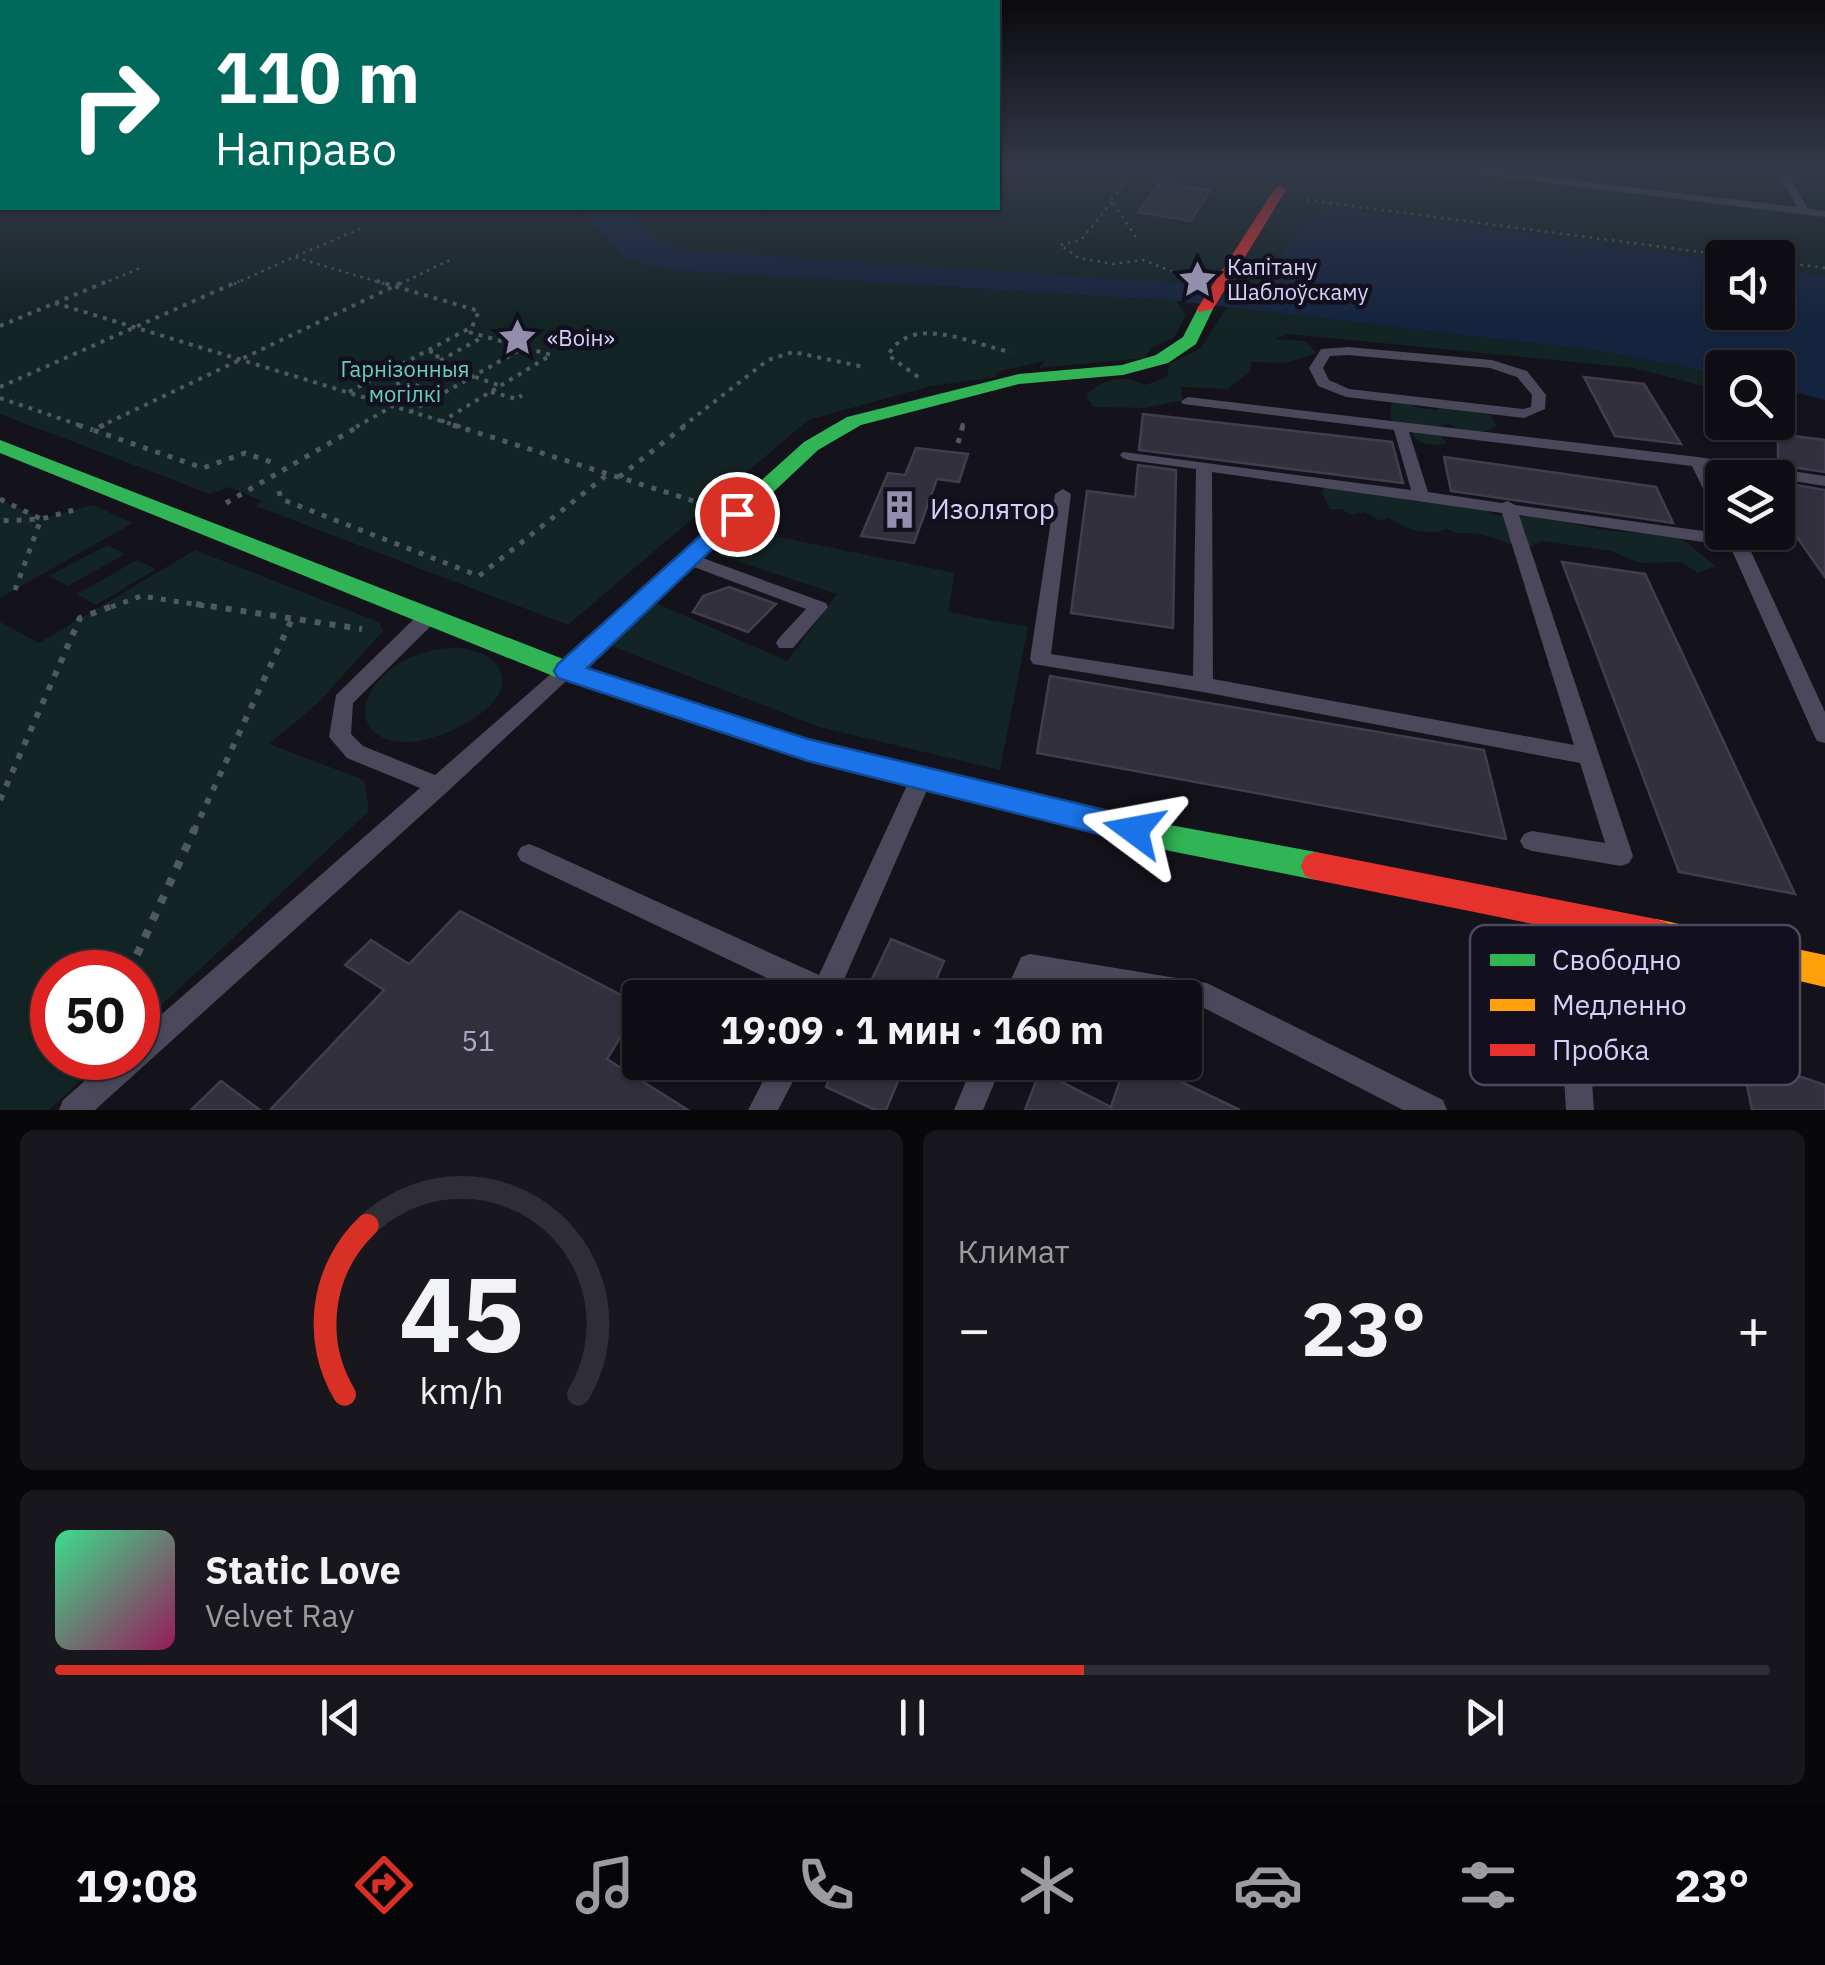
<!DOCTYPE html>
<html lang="ru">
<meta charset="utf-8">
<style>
:root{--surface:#0f0e14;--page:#18171d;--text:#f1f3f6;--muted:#9b9ca0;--line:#2f2e34;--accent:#d93025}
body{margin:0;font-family:"IBM Plex Sans",sans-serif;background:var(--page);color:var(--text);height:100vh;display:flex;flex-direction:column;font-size:38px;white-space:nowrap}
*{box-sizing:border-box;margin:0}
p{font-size:32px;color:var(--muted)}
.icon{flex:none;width:55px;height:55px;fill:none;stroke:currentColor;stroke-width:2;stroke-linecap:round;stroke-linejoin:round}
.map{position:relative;height:1110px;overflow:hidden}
.sheet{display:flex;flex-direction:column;gap:20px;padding:20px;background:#08080b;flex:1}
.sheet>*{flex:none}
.top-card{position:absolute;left:0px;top:0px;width:1000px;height:210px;box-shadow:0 2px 8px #0004,0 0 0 2px var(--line);background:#00695c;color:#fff;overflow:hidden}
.buttons{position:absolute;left:1705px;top:240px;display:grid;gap:20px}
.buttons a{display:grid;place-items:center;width:90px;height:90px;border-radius:10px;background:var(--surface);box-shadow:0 2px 8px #0004,0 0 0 2px var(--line);font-size:50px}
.speed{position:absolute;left:30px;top:950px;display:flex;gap:20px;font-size:50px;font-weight:700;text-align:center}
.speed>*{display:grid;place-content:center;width:130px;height:130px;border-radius:50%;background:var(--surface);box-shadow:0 2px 8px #0004,0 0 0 2px var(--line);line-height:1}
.speed .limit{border:15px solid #d22;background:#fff;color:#111}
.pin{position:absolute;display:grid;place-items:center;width:85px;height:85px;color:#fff;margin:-42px;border:5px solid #fff;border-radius:50%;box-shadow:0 2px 10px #0007}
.me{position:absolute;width:110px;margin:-55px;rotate:283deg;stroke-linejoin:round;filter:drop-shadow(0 0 8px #0008)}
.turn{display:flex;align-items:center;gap:35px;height:210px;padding:0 50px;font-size:45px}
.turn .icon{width:130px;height:130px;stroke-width:2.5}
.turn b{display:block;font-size:70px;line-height:85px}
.big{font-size:75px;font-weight:700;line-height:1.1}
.sheet .card{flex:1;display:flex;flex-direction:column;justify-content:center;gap:15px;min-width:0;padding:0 35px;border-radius:15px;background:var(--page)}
.sheet .dial{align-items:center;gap:0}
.dial svg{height:260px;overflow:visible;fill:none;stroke:var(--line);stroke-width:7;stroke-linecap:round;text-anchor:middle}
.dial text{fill:var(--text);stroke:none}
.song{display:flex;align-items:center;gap:30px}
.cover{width:120px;height:120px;border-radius:15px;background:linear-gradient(135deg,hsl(150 70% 55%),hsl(330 70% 35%))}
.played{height:10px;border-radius:5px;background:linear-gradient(90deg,var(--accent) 60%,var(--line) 60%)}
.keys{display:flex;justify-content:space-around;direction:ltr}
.heat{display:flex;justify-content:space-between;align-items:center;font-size:55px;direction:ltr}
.sheet .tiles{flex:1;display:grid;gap:20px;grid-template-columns:1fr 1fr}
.card:last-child{grid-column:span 2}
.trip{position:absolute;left:622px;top:980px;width:580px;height:100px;border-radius:10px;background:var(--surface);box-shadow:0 2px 8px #0004,0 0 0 2px var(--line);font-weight:700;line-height:100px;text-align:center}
.menu{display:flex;height:160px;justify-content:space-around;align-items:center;background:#060608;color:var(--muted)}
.menu .icon{width:70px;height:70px}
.menu .active{color:var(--accent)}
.menu b{font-size:45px;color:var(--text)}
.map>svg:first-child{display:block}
</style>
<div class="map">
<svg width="1825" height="1110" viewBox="0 0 1825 1110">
<rect width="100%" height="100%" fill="#14121a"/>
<g fill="#132424">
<path d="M0,168L2,208H579L621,256L654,269L1176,301L1186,315L1174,338L1151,348L1145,358L1039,368L1045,361L996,372L997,377L931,386L808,420L568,625L256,506L262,501L229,487L210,494L0,414Z"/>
<path d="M998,168H1825V276L1778,269V258H1722V261L1344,209C1287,215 1290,258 1257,290L1223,295L1192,285L684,250L659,241L628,208H998Z"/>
<path d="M1227,307L1606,352L1722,375V391L1634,368L1289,334L1275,339L1305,341L1317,353L1285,363L1251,362L1250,372L1228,389L1181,387L1182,400L1146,408L1093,407L1086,394C1108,378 1121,374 1145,385L1167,377L1169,364L1201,348Z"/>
<path d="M1403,400L1415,407L1437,410L1440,406L1490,415L1497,426C1485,435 1460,433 1449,423L1436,428L1447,444C1431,445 1419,447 1410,431L1414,424L1395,422L1390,417L1391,403Z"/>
<path d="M1324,486L1419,502L1429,499L1483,508L1495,515L1533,516L1610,531L1670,535L1685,541L1715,566L1698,573L1681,562L1640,563L1611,551L1543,541C1519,555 1502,538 1479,534C1465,532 1460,536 1447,529C1426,537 1405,529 1388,517L1380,521L1365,512L1352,515L1341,509H1330L1322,493Z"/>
<path d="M0,499L41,519L93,505L133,523L0,598Z"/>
<path d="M746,526L760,533L955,573L948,612L1028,627L1000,770L819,727L611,646L656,603L787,661L837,594L715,554Z"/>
<path d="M107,545L125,554L68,586L49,576Z"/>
<path d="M195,550L379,622L383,631L318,703L269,744L364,780L369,811L138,1027V972H52V1058H105L49,1110H0V622L39,643Z"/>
<path d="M137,560L156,569L96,605L77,594Z"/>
<path d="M457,647C468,650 485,652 492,660C533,700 439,744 404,742C351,739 358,693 392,668C411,654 433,649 457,647Z"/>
</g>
<path fill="#15243e" d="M579,208H628L659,241L684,250L1182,283L1223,295L1257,290C1292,256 1285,215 1344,209L1722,261V312H1778V269L1825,276V400L1778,388V368H1722V375L1606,352L1176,301L654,269L621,256Z"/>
<g fill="#32303c" stroke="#413d4d" stroke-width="2.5">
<path d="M1160,183L1210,190L1191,221L1138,212Z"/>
<path d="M1584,377L1644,384L1681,444L1615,436Z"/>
<path d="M1143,414L1392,442L1403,483L1139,450Z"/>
<path d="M1778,434L1825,440V472L1778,465Z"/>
<path d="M916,448L968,454L959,482L937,479L914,543L861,536L888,473L905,475Z"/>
<path d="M1444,457L1656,487L1673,523L1451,491Z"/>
<path d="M1138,465L1176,470L1173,628L1071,613L1087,491L1135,497Z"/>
<path d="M1778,482L1825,490V577L1778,510Z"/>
<path d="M1562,562L1645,574L1795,894L1679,872Z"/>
<path d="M729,587L776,604L748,632L693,612L703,596Z"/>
<path d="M1050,676L1484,750L1506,839L1037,753Z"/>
<path d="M460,911L640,1005L607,1059L688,1110H270L384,990L345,965L371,940L409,964Z"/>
<path d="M891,939L944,961L928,998H863Z"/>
<path d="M1741,1056L1825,1085V1110H1752Z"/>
<path d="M837,1062H906L886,1110H875L826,1087Z"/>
<path d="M1126,1062H1140L1240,1110H1025L1040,1071L1111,1107Z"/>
<path d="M221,1081L260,1110H191Z"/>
</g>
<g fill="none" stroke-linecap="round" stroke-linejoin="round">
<g stroke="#4e5963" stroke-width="2.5" stroke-dasharray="2.5 5" stroke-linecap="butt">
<path d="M1136,168L1111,200L1136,237"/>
<path d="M1307,200L1746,258"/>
<path d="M1112,202L1081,240L1060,245L1079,258L1113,264L1143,260L1189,278"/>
<path d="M296,256L362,228"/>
<path d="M1778,262L1825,268"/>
<path d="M102,284L140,268"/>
<path d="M234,284L294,257L385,284"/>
<path d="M400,284L452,259"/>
</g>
<g stroke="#4e5963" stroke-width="4" stroke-dasharray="4 6" stroke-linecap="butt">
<path d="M55,303L461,427"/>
<path d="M0,326L108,281"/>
<path d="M429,351L438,354L436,363L501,386"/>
<path d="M918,377L888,355C913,312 973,345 1011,352"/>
<path d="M406,382L441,394"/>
<path d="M0,387L239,281"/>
<path d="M349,392L472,327L479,311L377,281"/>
<path d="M491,392L517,399L522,395"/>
<path d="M0,398L85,427"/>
<path d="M370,399L481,338"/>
<path d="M410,412L523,348"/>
<path d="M441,422L551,355L465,331"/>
<path d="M99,427L405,281"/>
<path d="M356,427L393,406"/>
<path d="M682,427L768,360L793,352L864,367"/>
<path d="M962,427L964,421"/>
</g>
<g stroke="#4e5963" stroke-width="5" stroke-dasharray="5 8" stroke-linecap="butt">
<path d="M78,425L93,430"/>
<path d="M104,425L93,430L203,468L245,453L271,462"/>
<path d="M453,425L694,501"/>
<path d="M958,443L963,425"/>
<path d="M619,477L686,425"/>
<path d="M279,491L281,499L479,576L608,474"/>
<path d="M0,499L41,519L0,521"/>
<path d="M226,503L361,425"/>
<path d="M15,590L41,519L74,510"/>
<path d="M111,607L141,596L213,607"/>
</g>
<g stroke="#4e5963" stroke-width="6" stroke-dasharray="6 9" stroke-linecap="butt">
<path d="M196,604L362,629"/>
<path d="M0,800L80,618L118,604"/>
<path d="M194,831L291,621"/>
</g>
<path stroke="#4e5963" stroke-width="8" stroke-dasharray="8 11" stroke-linecap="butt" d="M129,972L195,828"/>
<g fill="#4a485a" fill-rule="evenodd">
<path d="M1446,168H1471L1797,207L1776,168H1785L1808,209L1825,211V217L1451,171Z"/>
<path d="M1348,347L1492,360L1527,371L1546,395L1545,409L1524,418L1346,397L1318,386L1309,368L1321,349ZM1348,355L1490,368L1517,377L1532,395L1531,407L1523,409L1349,389L1329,380L1323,368L1330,356Z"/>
<path d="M1188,397L1698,457L1825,476V486L1709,468L1722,495V516L1714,511L1692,466L1409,432L1428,492L1502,503L1508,501L1515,505L1725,534L1742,532L1825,712V743L1817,741L1814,735L1730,546L1519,515L1633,856L1629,863L1621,866L1532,851L1524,848L1520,841L1524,834L1532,831L1605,843L1580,763L1203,692L1033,664L1030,659L1055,494L1063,489L1071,494L1051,654L1193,676L1196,469L1128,460L1123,458L1120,455L1123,452L1411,490L1394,430L1183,404L1181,401ZM1212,472L1502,513L1574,745L1213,679Z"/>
<path d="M689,553L826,603L828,607L793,648H779L776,643L779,638L806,609L683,563L680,559Z"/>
<path d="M429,610L436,611L438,616L436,621L353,703L351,734L363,746L435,775L560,666H574L577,671L447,792L95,1110H59L63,1100L111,1058H138V1035L420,788L347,758L329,737L336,695L422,611Z"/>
<path d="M920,772L928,775L931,781L836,998H809L521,861L517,854L521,847L529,844L537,847L819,975L909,781L912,775Z"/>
<path d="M1568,913L1577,917L1581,925L1594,1110H1566L1555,925L1559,917Z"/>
<path d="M1030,954L1207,983L1443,1100L1447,1110H1403L1204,1008L1185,1005V998H1140L1037,980L1030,998H1003L1021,957Z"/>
<path d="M773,1062H803L778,1110H748Z"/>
<path d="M974,1062H1003L983,1110H954Z"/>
</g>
<path fill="#30b455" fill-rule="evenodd" d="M1199,306L1213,309L1196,344L1168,363L1123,375L1019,384L861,425L818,450L587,668L808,739L1170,825L1316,852L1327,856L1331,866L1327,876L1316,880L1170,851L808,761L558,678L0,453V440L563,659L804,442L847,417L1019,374L1122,365L1156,355L1183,337Z"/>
<path fill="#ff9f0a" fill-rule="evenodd" d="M1656,919L1825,955V987L1644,945L1640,934L1644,923Z"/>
<g fill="#e5322d" fill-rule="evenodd">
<path d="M1280,186L1286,190L1213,309L1199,312L1197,309L1274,190Z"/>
<path d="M1316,852L1656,919L1668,923L1672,934L1668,945L1656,949L1316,880L1305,876L1301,866L1305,856Z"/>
</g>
</g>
<linearGradient id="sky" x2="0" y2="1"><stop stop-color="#0b0a0e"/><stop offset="0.52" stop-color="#343949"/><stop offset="1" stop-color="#343949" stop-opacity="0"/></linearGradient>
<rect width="1825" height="323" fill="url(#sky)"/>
<path fill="#1a73e8" stroke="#114b97" stroke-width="2.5" d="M737,507L748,514L745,518L587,668L808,739L1134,817L1145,821L1150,830L1145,839L1134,843L808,761L558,678L554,671L558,664L730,509Z"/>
<defs>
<symbol id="sight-bare" viewBox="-9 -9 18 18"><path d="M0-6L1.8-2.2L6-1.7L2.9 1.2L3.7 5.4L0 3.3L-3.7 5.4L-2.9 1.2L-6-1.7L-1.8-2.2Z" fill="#938eab" stroke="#120f1e" stroke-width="2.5" paint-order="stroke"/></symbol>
<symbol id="building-bare" viewBox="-9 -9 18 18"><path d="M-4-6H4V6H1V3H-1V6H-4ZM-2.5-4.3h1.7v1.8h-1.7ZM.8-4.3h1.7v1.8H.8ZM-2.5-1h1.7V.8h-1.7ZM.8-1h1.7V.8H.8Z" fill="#938eab" stroke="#120f1e" stroke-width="2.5" paint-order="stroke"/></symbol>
</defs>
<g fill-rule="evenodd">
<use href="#sight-bare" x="1170" y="252" width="55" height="55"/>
<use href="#sight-bare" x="490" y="310" width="55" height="55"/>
<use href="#building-bare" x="872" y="482" width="55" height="55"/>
</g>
<g text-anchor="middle" stroke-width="9" stroke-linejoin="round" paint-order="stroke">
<g font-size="22" fill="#d7d1f9" stroke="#120f1e" text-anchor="start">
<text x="1227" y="275">Капітану<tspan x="1227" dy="25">Шаблоўскаму</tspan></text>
<text x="547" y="346">«Воін»</text>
</g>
<g font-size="22" fill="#67cfb7" stroke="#120f1e">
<text x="405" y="377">Гарнізонныя<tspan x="405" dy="25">могілкі</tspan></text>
</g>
<g font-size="28" fill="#d7d1f9" stroke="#120f1e" text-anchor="start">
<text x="930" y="519">Изолятор</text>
</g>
<g font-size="28" fill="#aea9ca">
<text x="478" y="1051">51</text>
</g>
</g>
<rect x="1470" y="925" width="330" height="160" rx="15" fill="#120f1e" stroke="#4d4960" stroke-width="2.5"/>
<rect x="1490" y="954" width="45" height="12" fill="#30b455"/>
<rect x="1490" y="999" width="45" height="12" fill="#ff9f0a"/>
<rect x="1490" y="1044" width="45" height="12" fill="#e5322d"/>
<g font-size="28" fill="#d7d1f9">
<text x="1552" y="970">Свободно</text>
<text x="1552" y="1015">Медленно</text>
<text x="1552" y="1060">Пробка</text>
</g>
</svg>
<div class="buttons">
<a><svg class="icon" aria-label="sound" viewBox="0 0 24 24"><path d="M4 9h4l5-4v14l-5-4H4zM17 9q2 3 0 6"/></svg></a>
<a><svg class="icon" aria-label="search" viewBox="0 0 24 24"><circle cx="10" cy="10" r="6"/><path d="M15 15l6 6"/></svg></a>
<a><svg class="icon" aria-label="layers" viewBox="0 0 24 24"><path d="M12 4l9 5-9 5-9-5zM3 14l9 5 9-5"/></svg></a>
</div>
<div class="speed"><div class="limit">50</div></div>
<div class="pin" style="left:737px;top:514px;background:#d93025"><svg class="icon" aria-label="arrive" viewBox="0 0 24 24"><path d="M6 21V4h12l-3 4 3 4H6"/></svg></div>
<svg class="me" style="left:1134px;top:830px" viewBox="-20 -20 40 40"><path d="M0-17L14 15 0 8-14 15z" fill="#1a73e8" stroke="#fff" stroke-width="4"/></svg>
<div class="trip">19:09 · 1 мин · 160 m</div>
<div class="top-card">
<div class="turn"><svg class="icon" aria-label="right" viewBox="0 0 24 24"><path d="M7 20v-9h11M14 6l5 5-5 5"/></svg><div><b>110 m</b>Направо</div></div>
</div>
</div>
<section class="sheet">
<div class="tiles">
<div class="card dial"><svg viewBox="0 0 100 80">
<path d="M14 69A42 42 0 1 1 86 69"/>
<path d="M14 69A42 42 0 0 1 21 17" stroke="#d93025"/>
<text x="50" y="56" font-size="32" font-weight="700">45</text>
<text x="50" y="72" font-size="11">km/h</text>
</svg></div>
<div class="card"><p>Климат</p>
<div class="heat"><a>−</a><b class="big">23°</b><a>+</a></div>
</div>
<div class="card">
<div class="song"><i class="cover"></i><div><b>Static Love</b><p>Velvet Ray</p></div></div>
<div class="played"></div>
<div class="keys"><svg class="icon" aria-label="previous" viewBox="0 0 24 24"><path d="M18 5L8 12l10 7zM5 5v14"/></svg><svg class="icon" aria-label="pause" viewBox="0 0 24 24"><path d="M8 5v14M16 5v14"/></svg><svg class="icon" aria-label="next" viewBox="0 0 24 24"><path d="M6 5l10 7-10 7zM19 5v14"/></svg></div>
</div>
</div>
</section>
<nav class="menu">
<b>19:08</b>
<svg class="icon active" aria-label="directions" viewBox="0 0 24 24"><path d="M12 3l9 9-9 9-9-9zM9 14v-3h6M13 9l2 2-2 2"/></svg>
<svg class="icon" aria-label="music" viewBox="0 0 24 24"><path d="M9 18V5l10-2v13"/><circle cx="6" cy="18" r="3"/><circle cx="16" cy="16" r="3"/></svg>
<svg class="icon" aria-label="phone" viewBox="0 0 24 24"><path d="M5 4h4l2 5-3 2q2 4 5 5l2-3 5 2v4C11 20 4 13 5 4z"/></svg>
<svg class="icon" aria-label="climate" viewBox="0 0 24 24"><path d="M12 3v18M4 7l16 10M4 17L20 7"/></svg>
<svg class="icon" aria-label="car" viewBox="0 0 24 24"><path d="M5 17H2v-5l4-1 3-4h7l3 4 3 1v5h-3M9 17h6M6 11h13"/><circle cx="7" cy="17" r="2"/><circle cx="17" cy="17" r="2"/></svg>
<svg class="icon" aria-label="filters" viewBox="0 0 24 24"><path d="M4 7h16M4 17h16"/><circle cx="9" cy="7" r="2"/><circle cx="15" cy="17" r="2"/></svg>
<b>23°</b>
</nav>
